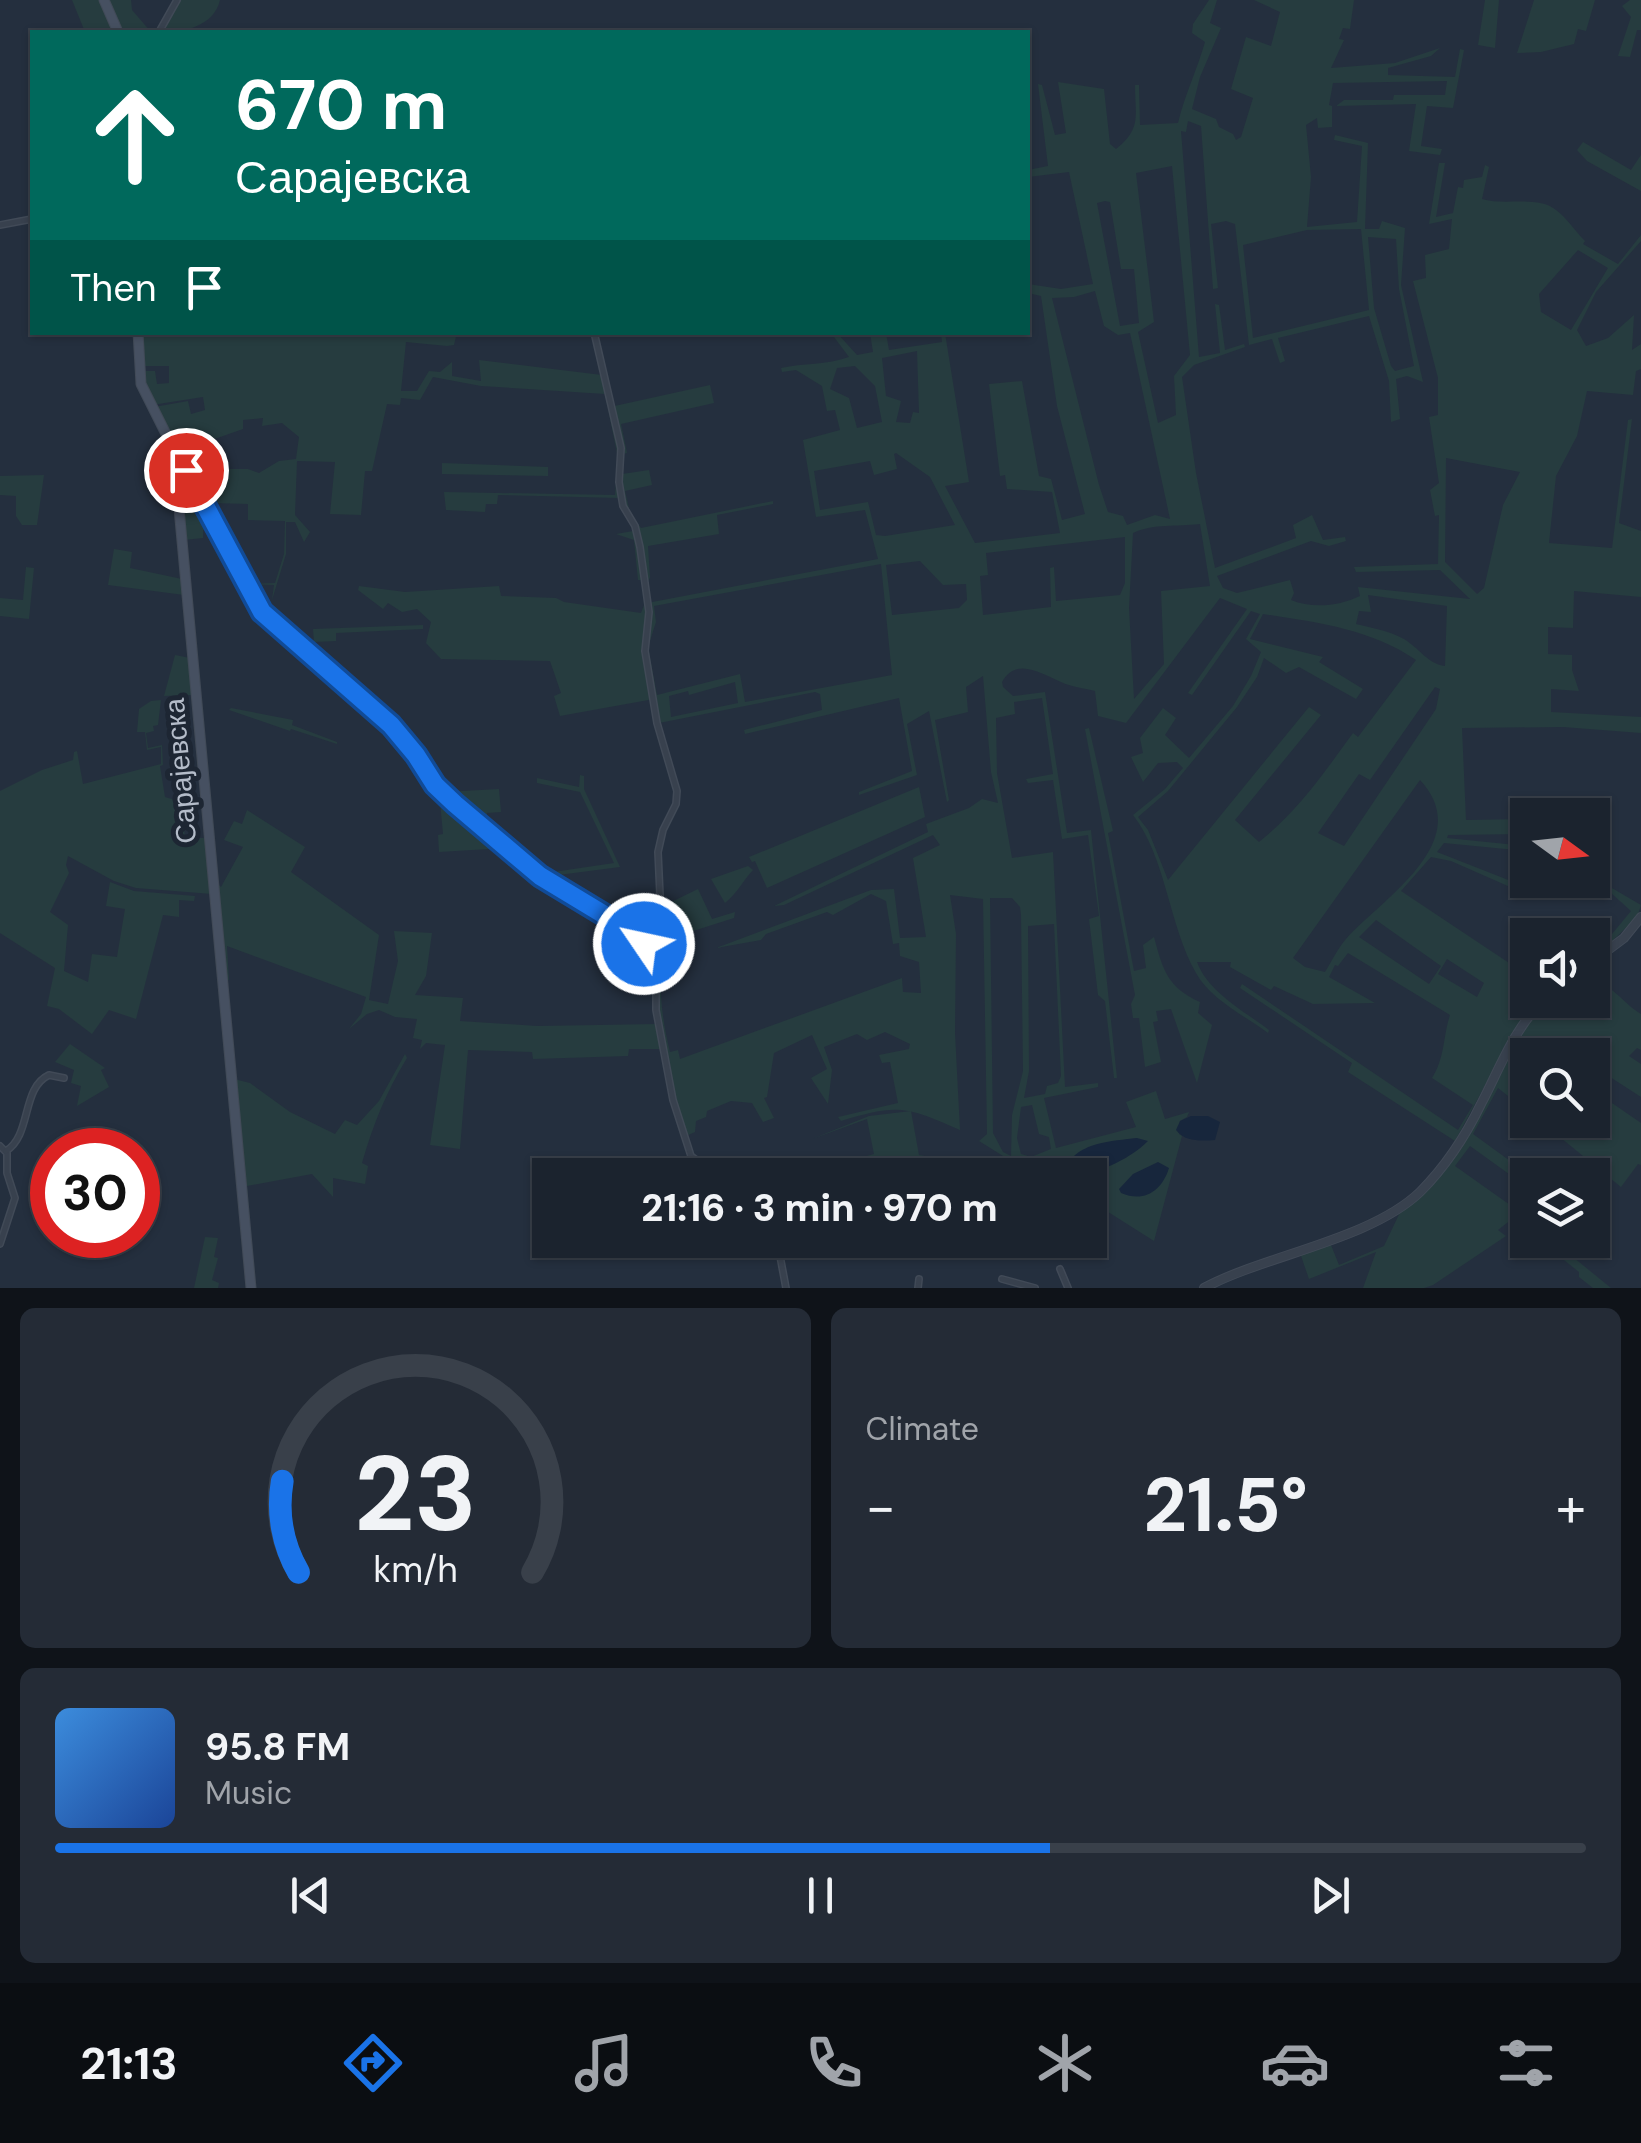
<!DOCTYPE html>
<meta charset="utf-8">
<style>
:root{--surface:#1b232e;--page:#242b36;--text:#f1f3f6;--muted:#a0a4aa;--line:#39404a;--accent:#1a73e8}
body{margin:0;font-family:"DM Sans",sans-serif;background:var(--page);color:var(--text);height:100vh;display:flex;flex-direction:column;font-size:38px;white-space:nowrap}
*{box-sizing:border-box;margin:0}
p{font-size:32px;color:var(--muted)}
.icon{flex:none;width:55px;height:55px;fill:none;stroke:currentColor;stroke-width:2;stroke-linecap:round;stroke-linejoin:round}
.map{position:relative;height:1288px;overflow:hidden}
.panel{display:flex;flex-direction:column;gap:20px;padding:20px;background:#0f1319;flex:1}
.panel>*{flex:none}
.banner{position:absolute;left:30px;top:30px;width:1000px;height:305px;border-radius:0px;box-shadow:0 2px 8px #0004,0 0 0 2px var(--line);background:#00695c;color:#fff;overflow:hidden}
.needle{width:65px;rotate:105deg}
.buttons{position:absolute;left:1510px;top:798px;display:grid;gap:20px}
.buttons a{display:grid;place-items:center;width:100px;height:100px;border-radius:0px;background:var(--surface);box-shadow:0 2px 8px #0004,0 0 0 2px var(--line);font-size:50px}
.speed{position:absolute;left:30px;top:1128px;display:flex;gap:20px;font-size:50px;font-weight:700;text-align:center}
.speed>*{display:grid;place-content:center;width:130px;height:130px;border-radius:50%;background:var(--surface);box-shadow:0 2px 8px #0004,0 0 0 2px var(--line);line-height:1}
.speed .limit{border:15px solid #d22;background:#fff;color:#111}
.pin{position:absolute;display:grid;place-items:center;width:85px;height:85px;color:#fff;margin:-42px;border:5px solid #fff;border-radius:50%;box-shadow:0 2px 10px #0007}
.me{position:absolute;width:110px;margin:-55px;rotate:304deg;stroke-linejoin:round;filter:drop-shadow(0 0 8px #0008)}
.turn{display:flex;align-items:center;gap:35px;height:210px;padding:0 40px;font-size:45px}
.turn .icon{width:130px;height:130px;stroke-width:2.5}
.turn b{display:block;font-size:70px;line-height:85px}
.then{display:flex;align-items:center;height:95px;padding:0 40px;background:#0003;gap:20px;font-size:38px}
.big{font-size:75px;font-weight:800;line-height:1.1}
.panel .widget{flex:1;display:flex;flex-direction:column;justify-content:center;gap:15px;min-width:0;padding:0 35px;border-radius:15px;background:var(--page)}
.panel .dial{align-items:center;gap:0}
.dial svg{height:260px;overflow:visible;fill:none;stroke:var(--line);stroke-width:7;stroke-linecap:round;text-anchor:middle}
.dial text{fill:var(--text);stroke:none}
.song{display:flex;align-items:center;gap:30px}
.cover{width:120px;height:120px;border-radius:15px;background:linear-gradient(135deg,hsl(210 70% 55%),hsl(220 70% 35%))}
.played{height:10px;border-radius:5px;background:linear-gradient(90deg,var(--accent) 65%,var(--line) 65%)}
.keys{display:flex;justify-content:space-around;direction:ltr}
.heat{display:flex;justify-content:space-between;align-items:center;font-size:55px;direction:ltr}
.panel .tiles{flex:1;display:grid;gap:20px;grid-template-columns:1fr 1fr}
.widget:last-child{grid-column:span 2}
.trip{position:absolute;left:532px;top:1158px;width:575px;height:100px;border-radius:0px;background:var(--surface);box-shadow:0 2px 8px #0004,0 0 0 2px var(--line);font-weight:800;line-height:100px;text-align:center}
.tab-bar{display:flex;height:160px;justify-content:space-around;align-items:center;background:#0b0e12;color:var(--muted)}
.tab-bar .icon{width:70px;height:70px}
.tab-bar .selected{color:var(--accent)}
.tab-bar b{font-size:45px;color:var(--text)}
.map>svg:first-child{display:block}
</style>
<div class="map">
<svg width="1641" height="1288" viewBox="0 0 1641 1288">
<rect width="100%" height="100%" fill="#242f3e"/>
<g fill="#263c3f" fill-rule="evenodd">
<path d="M72,0H102L115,32H85Z"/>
<path d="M108,0H131L132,10L151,32H121Z"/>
<path d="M178,0H220C214,26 185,32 162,32Z"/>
<path d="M1209,0H1217L1210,23L1221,28L1200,77L1192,109L1216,119L1219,127L1233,134L1236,140L1241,137L1253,98L1231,89L1246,37L1271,46L1280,12L1254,0H1354L1350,29L1343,28L1339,39L1344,40L1331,68L1395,63L1440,48L1431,56L1388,68V75L1455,77L1460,49L1464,50L1453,108L1427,106L1421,146L1442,149L1440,155L1409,151L1416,104L1336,106L1344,100H1393L1394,95H1445L1447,81L1333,83L1329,105L1332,106V127L1318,128L1317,118L1306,125L1311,177L1307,227L1357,222L1362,146L1334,140L1335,135L1368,143L1365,229H1379L1382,221L1405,228L1401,285L1423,382L1407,376L1396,379L1400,419L1391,422L1389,381L1369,316L1278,338L1285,361L1280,363L1272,339L1249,345L1235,224L1226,221L1211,224L1218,288L1213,289L1201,126L1188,121L1186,132L1181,131L1199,357L1220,353L1215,304L1219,305L1225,350L1244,344L1245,347L1194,365L1182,377L1196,473L1215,568L1296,538L1293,525L1312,515L1323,540L1345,537L1346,541L1329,546L1311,541L1217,576L1223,588L1237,593L1290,580L1294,593L1291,600C1313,609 1339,606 1360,596L1358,587L1470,599L1440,570L1356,572L1354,567L1438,564L1439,515L1435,516L1430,490L1439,483L1429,417L1438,415V378L1413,281L1426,278L1425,255L1449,249L1452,219L1429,224L1439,163H1445L1436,217L1453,213L1458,187L1463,188L1464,180L1482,177L1485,165L1489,167L1482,199C1504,206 1538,195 1556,210C1567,218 1575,231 1585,241L1583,244L1618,264L1641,235V241L1596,292L1577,330L1586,346L1608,338L1634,315L1632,350L1641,344V369L1636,371L1633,395L1587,391L1577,436L1556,476L1549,543L1612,548L1628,420L1632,419L1619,523L1641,531V597L1574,591L1573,628L1548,627V654L1572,655V670L1579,691L1551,689V712L1641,717V733L1563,727L1462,728L1466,820L1527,819V834L1448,835L1447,838L1527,846V851L1444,843L1437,852L1516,883L1536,895L1535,898L1451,861L1431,857L1401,891L1527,975L1528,1000H1539L1509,1041L1455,1141L1348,1072L1352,1063L1240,988L1242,984L1458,1130L1473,1105L1432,1078C1445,1058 1443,1036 1450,1015L1348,953L1338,966L1335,965L1329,977L1375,1003L1313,1004L1274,986L1271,990L1230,967L1231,962H1197C1208,992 1244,1011 1269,1030L1268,1033C1245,1016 1210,999 1196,973C1169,926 1166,857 1133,815L1165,789L1183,768L1177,762L1158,763L1143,782L1131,757L1143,753L1140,738L1163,708L1176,718L1165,735L1189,758L1233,706L1251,676L1261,652L1246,639L1260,614L1251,611L1192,695L1188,693L1247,609L1220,598L1126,723L1098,716L1095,691C1084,688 1071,687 1061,682C1042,674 1016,656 1002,682L1003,687L1013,696L1045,692L1067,833L1091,830L1117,1078H1114L1105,1001L1098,995L1089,919L1099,916L1088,835L1062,839L1053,780L1028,783L1026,779L1053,774L1042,698L1014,702L1015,714L996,718L997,773L1012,858L1053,852L1065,1087L1098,1083V1087L1044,1098L1056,1148L1136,1127L1126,1102L1156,1091L1165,1119L1189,1112L1187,1117L1180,1121L1179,1134L1182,1136L1154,1241L1105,1210L1102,1214L1090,1208V1175H1078L1126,1158L1137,1138L1088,1147L1066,1167L1069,1175H1026L1021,1167L979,1141L987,1134L983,899L950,895L956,934L955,1033L960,1130C905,1106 898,1104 841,1121L838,1117L898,1103L890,1062L882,1063L879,1055L909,1049L910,1044L885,1032L867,1040L857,1034L824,1047L832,1070L828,1104L811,1078L827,1069L812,1035L774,1053L767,1097L764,1098L774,1118L763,1122L752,1103L731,1101L707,1111L706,1117L696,1121L695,1132L686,1136C672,1096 658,1042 656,999C656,967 663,938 661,907L698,889L712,919L735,912L734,918L665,940C657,980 661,1015 670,1052L678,1050L680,1059L902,978L903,992L921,993L919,962L900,956L899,943L893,944L886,901L871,894L833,915L827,912L766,934L761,940L716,948L871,890L894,889L900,938L926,937L913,858L940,845L933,835L784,905L774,906L928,832L926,824L969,808L982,799L998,803L991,772L983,676L966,687L968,712L935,720L949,800L947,802L929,711L907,724L917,775L859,795V792L912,771L899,698L745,734L744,730L822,710L820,694L815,692L659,723L654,699L560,716L554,696L561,693L550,661L441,659L426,643L431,622L417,609L402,612L388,603L383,609L358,590L359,586L405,592L499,586L501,596L556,598L564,602L641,613L646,600L647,603L878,559L865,510L816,517L803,440L840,430L835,410L827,411L822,386L796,370L782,372L781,368C803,363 827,365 849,357L831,333H837L857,355L873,352L870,333H886L889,350L942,342L941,333H945L969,482L945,486L975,543L1060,533L1052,492L1007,489L1005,475L1000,476L989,384L1022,381L1039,476L1051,479L1062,520L1085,514L1057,406L1041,296L1028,293V284L1061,289L1093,284L1069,172L1028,177V170L1048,166L1038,84L1042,85L1055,135L1066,133L1058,82L1104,89L1110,144L1116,149C1142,129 1135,115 1135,85H1139L1140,125L1178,123C1185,94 1197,70 1205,42L1192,33L1193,24ZM1172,166L1190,355L1174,376L1176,415L1158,423L1138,332L1154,322L1136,173ZM1105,201L1110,202L1121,269H1134L1139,323L1120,326L1097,203ZM1361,229L1369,310L1253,338L1243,245L1307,230ZM1368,237L1396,239L1399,289L1414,366L1395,371L1391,366L1374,308ZM1578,250L1608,268L1571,330L1541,312L1539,294ZM1095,291L1104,326L1118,335L1130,333L1170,519L1155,515L1127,525L1123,516L1108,512L1099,485L1052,298L1074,297ZM917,351L919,413L913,412L910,423L896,422L901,401L886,396L882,358ZM855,366L875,386L882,422L857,428L849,398L830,389L837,368ZM896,453L930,477L955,525L885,536L876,535L868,502L820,510L814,471L870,461L874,475L897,469L894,454ZM1446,458L1520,472L1503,505L1484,588L1477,594L1445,562ZM1200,524L1210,586L1161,591L1164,664L1134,699L1129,608L1133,533C1155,523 1176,527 1200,524ZM1125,537V583L1120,595L1056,601L1054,567L1050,568L1051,607L983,615L980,576L988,575L986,553ZM920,561L943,585L966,584L967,600L959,608L892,615L886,565ZM881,564L892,675L745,702L740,674L657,695L648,647L656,622L654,606ZM1368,595L1447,606L1445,666C1428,664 1419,648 1404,639C1389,631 1373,628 1356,624L1359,611L1371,612ZM1263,614C1315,622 1371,629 1416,660L1358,737L1353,733C1324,773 1297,812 1259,842L1235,820L1321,715L1309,707L1168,880L1148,830L1138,817L1168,791L1237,707L1257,677L1264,658L1286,673L1299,667L1356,699L1363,689L1319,662L1323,657L1250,639ZM735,682L738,703L671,717L669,696L688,691L689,695ZM1435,687L1440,689L1436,709L1344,846L1318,833L1359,774L1370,780ZM1420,780C1477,841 1383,898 1346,939C1338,948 1332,961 1325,972L1305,967L1293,958ZM990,898H1012L1020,907L1021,915L1023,1071L1012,1115L1011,1156L1003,1152L993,1133ZM1376,920L1441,966L1429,984L1359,937ZM1054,924L1061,1076L1058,1083L1047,1086L1045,1094L1024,1098L1029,1071L1028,926ZM1447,959L1484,983L1477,997L1438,974ZM1032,1105L1039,1134L1049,1137L1051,1149L1031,1157L1021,1154L1017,1138L1021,1107Z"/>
<path d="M1485,0H1499L1495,48L1478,45Z"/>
<path d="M1534,0H1595L1586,31L1578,29L1574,44L1541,52L1517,53Z"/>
<path d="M1630,0H1641V30H1637L1630,57L1618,56L1631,17L1622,6Z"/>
<path d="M1583,142L1631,170L1641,155V191L1587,161L1577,150Z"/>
<path d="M457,332L454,345L447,346L406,342L401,391H417L429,371L440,372L452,362V376L481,381L479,360L602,375L610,407L710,385L714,403L621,424L627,453L623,454L622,474L649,470L652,485L625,491L630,513L641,528L773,501V504L717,515L719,534L648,546L650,577L646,588L645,580H638L634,540L616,534L633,531L620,498L498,495L497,504H486L485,512L446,510L444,492L615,495L618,458L605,394L481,386L433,377L420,400L401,398L400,405L387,404L372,471H365L361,515L330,514L335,462L297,461L295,515L310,532L304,542L295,522H286V554L272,600L274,585L247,584L275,583L284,554L285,521L248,520V504L213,503L212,517L190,469H248L259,473L279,461L296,459L299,437L282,423L262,426L263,418L243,420V429L206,442L193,457L190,454L182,464L177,463L154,407L188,401L191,414L205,410L203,397L152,405L140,371H155L157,384L169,383V366H140V333Z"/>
<path d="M442,463L548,467V476L442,474Z"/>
<path d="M44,475L37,525H22L16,516V496L0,495V476Z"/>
<path d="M187,478L215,528L203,530V538L184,540L179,486L184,488Z"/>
<path d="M114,549L132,552L130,568L182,579L184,595L108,585Z"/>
<path d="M26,567L34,568L29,619L0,616V598L23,600Z"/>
<path d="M423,625V629L336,633V641L314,642L313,629Z"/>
<path d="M175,655L190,658L193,695L164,696Z"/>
<path d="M161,700L158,725L153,726L154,731L146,733L148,748L162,745L163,765L160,766L165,797L182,802L185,838H207L212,894L136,888L114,881L68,856L66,865L69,873L50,912L68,925L64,971L88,982L92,954L117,957L125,909L106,906L110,882L134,891L195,896L194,901L179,900V917L163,915L136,1019L109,1010L92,1034L59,1009L47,1006L55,968L0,933V791L42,770L73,760L74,752L77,751L83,784L161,764V747L147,750L145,732H137L139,709L151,701Z"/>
<path d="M231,708L293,720L292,725L337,742V744L291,729L290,731L229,710Z"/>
<path d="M1089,728L1113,831L1108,833L1134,971L1146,968L1143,945L1154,937C1163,970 1167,987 1200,1002L1198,1013L1212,1025L1197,1083L1171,1009L1156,1011L1158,1021L1153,1022L1161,1062L1145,1067L1139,1018H1133L1131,1004L1135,995L1085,729Z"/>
<path d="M580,775L584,776V789L620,867L543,877L540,874L614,863L580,792L537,783V778L579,787Z"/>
<path d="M436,784L444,792L499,789L501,812L487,813L489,849L439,852L438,835L443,834L440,802L431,790Z"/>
<path d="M919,787L925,817L767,888L755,861L752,862L749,857Z"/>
<path d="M247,810L305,847L291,872L379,935L369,1000L388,1004L398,961L394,931L432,933L426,976L415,995L463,998L460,1021L537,1026L657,1024L663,1049H629L628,1056L533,1059L532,1052L468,1050L460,1149L430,1145L445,1045L426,1043L420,1049L422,1040L413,1038L417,1019L395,1017L379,1010L367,1014L349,1029L361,1014L366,997L227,946L229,980H225L215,881L221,887L243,847L224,840L234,821L242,824Z"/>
<path d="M748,866L753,870C742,882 739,891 725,903L711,879Z"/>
<path d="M1593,877L1641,905L1637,917L1605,948L1603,945L1631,911L1610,892L1588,880H1592Z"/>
<path d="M1593,983C1615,985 1622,1003 1641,1014V1050L1637,1048L1629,1056L1641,1064V1097L1593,1066L1592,1055H1528L1527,1111L1498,1088L1473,1134L1528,1174L1527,1187L1470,1146L1455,1166L1527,1217V1230L1512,1219L1498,1230L1506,1236L1433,1285L1424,1288H1363L1376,1252L1309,1279L1300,1253L1329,1240L1339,1265L1384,1246L1403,1206L1465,1134L1508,1050L1545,1000H1592Z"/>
<path d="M70,1044L105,1068L101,1070L109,1087L77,1106L81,1086L71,1083L74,1070L55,1062Z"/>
<path d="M405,1054L407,1058C386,1092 373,1125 362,1163L368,1166L365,1184L333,1178V1197L312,1174L247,1186L250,1227L247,1228L234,1079L250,1083L290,1112L335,1134L345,1120L357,1125L379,1101Z"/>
<path d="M1593,1090L1641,1123V1165L1638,1164L1621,1187L1539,1120H1592Z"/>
<path d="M911,1111L919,1155L969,1164L995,1175H905L904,1171H877L874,1156L835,1165L874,1154L867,1119L812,1139L869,1116Z"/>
<path d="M205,1237L218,1238L214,1257L218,1258L212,1280L219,1283L218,1288H194Z"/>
<path d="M1539,1240H1552L1611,1288H1593L1579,1277V1272Z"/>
</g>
<g fill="#17263c">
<path d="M1191,1116H1208L1220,1122L1215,1140C1201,1141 1185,1142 1176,1130L1180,1121Z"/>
<path d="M1137,1138L1148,1141C1129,1160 1096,1175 1069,1175L1066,1167C1078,1142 1112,1141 1137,1138Z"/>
<path d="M1158,1162L1169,1168C1162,1191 1144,1203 1121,1193L1119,1189L1133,1174Z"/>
</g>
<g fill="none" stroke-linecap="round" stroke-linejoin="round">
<defs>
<g id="minor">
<path d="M159,32L177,0"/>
<path d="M0,225L32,219"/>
<path d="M594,332L621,448L619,482L623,506L635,526L640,547L649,612L645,651L657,723L677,791L676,804L663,830L658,852L662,938L656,958"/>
<path d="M175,465L186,470L262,612L391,725L416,755L435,785L455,804L541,876L631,931L651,951L656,962V1010L673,1100L691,1156L706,1167L751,1162L765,1175"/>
<path d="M0,1146L7,1153V1173L15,1198L0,1244"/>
<path d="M6,1151C32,1135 21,1088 49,1075L64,1078"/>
<path d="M777,1240L786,1288"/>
<path d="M1060,1269L1068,1288"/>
<path d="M1002,1279L1035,1288"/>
<path d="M918,1288L919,1279"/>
</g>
<g id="tertiary">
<path d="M1592,962L1624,938L1641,917"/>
<path d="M1204,1288C1265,1255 1370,1240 1420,1192C1444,1168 1466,1135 1481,1104C1500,1068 1514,1028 1544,1000"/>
</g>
<g id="secondary">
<path d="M104,0L118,32"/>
<path d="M138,332L141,384L168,438L175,465L251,1288"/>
</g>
</defs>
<use href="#minor" stroke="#414a57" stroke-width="8"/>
<use href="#tertiary" stroke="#414a57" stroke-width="10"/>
<use href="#secondary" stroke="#414a57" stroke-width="11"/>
<use href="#minor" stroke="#38414e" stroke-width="5"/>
<use href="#tertiary" stroke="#38414e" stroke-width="8"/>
<use href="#secondary" stroke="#465061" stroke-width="9"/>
</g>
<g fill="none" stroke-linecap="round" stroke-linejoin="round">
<defs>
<path id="route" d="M186,470L262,612L391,725L416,755L435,785L455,804L540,876L631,931L644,944"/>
</defs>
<use href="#route" stroke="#114b97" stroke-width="25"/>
<use href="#route" stroke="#1a73e8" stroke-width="18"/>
</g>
<g text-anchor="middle" stroke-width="10" stroke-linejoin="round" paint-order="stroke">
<g font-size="28" fill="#b4bcc9" stroke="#1d2633">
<text transform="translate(180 771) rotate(-95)" y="10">Сарајевска</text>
</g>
</g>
</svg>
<div class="buttons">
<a><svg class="needle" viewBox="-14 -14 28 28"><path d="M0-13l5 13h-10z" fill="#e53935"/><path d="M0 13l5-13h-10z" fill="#a0a4aa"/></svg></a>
<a><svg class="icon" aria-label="sound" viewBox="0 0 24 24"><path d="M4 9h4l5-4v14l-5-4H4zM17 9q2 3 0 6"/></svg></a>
<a><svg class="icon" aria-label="search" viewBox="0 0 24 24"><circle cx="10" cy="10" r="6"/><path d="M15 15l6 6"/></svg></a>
<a><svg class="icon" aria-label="layers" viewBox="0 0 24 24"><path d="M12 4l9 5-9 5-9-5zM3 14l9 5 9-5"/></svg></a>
</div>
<div class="speed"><div class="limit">30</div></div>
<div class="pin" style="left:186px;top:470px;background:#d93025"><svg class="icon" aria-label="arrive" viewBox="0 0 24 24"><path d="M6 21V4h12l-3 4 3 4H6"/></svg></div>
<svg class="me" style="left:644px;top:944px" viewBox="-20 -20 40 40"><circle r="17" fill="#1a73e8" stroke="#fff" stroke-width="3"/><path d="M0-11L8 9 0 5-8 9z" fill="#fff"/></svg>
<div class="trip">21:16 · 3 min · 970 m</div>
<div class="banner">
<div class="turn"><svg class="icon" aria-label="ahead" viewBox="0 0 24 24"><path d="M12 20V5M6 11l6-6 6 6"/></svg><div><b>670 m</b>Сарајевска</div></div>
<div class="then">Then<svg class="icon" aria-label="arrive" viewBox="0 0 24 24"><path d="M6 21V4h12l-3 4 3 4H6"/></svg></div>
</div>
</div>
<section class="panel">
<div class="tiles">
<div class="widget dial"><svg viewBox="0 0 100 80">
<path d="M14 69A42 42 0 1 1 86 69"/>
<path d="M14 69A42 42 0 0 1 9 41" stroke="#1a73e8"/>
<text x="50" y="56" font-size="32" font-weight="700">23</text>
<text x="50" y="72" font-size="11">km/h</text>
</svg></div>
<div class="widget"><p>Climate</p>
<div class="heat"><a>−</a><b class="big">21.5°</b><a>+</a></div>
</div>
<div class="widget">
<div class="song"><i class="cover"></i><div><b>95.8 FM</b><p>Music</p></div></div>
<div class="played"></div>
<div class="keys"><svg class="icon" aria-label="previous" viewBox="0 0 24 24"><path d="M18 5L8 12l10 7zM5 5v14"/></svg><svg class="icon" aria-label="pause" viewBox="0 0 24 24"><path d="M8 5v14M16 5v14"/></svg><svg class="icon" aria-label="next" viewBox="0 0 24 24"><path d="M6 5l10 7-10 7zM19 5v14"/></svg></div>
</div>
</div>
</section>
<nav class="tab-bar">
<b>21:13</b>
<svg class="icon selected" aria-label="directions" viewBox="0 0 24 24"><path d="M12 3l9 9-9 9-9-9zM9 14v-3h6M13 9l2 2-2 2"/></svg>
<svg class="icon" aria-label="music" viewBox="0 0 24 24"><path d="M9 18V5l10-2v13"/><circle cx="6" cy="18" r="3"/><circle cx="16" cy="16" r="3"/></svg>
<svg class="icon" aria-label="phone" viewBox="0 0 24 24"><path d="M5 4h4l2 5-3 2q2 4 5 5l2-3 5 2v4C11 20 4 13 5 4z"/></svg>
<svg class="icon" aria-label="climate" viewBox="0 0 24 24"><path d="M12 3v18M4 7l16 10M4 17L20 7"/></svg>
<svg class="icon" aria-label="car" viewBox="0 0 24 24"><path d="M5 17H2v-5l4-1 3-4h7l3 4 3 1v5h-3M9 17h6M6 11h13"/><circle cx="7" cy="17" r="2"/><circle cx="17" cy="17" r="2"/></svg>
<svg class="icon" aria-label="filters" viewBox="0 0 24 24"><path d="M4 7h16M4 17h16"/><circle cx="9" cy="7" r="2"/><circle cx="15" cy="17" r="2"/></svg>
</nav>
